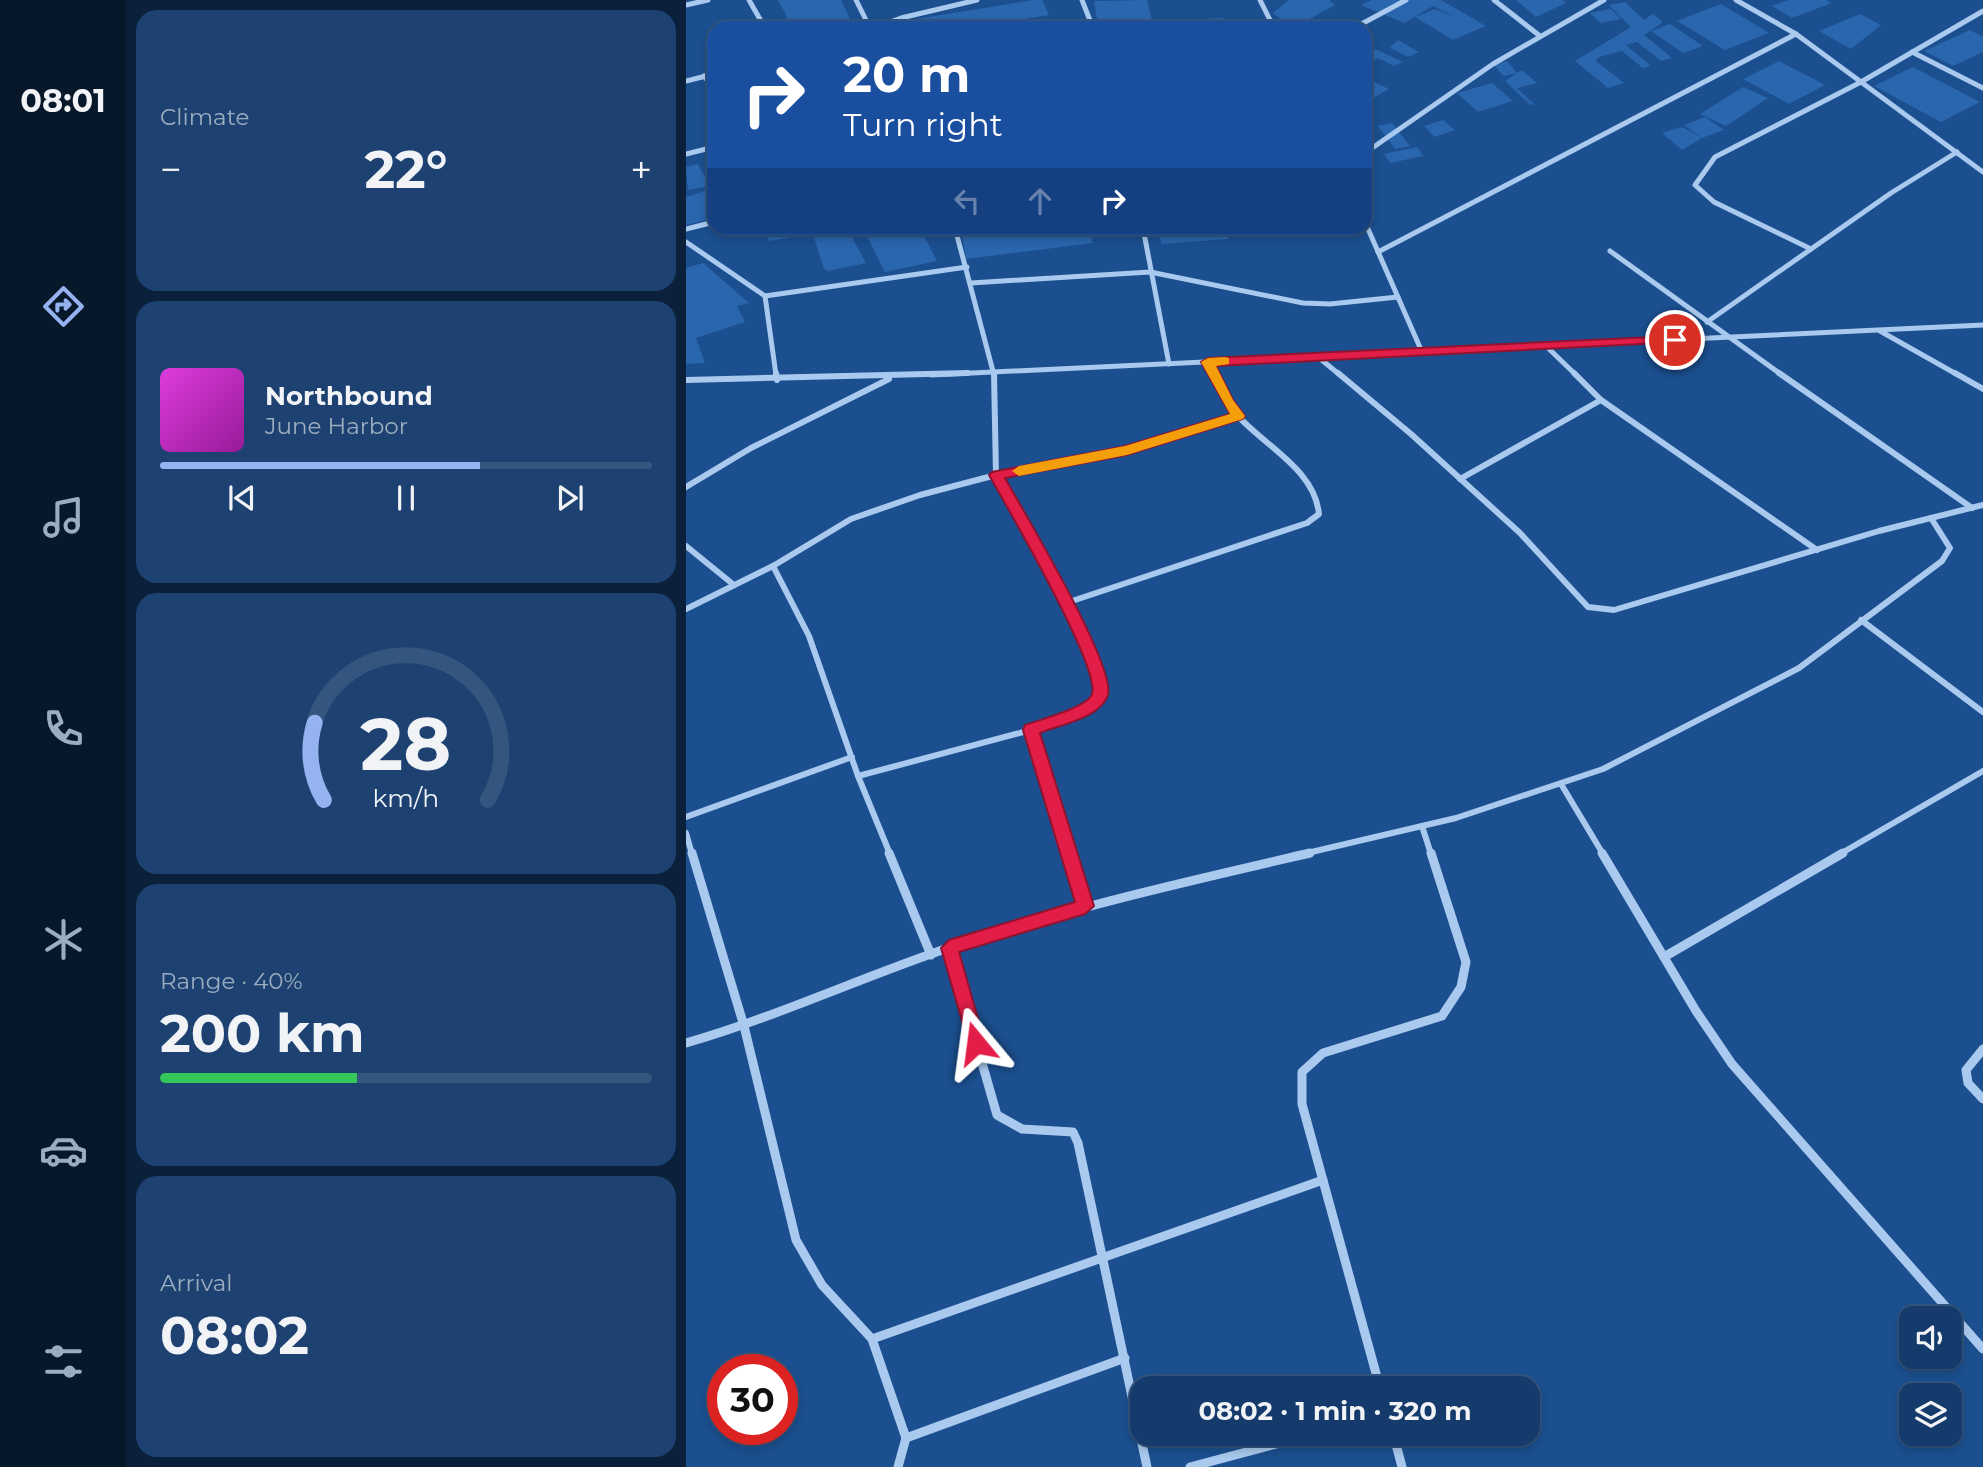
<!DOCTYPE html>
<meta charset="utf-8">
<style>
:root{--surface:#143b6b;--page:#1d4271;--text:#f1f3f6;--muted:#9dadc1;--line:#33557e;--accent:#95b2f1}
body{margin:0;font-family:Montserrat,sans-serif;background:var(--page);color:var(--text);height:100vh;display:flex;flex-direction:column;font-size:26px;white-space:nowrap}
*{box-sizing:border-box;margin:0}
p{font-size:23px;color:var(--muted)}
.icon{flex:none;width:38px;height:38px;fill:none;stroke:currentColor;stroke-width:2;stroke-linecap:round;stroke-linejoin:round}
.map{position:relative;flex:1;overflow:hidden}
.drawer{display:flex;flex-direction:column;gap:10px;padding:10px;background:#0b203b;width:560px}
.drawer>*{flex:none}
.top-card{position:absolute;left:21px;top:21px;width:665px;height:214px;border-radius:21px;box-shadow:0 4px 10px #0003,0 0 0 2px var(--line);background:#1a4fa0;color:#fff;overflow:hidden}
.fabs{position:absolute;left:1213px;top:1306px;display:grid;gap:14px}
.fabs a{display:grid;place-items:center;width:63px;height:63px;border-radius:14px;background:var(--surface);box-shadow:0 4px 10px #0003,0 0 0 2px var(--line);font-size:35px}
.speed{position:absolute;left:21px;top:1354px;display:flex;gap:14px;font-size:35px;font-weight:700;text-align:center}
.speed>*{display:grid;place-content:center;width:91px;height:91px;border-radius:50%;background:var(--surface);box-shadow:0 4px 10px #0003,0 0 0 2px var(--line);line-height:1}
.speed .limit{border:10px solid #d22;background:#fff;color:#111}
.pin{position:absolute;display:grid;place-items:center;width:60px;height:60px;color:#fff;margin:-30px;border:4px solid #fff;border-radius:50%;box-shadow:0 2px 7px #0007}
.me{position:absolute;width:77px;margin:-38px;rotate:344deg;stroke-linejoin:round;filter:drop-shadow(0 0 5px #0008)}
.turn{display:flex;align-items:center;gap:24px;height:147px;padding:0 21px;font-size:32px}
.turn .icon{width:91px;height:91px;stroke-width:2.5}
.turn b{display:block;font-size:49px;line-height:60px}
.lanes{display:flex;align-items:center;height:66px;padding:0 21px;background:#0003;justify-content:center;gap:35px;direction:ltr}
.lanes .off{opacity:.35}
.big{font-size:52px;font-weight:700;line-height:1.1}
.drawer .widget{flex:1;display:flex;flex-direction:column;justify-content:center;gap:10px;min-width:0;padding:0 24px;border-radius:21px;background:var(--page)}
.drawer .dial{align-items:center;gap:0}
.dial svg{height:182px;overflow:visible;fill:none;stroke:var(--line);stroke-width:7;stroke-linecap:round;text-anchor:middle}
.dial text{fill:var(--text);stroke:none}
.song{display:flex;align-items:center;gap:21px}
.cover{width:84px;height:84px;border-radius:10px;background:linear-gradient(135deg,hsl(300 70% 55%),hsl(300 70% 35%))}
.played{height:7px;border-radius:4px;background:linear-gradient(90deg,var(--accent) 65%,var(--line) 65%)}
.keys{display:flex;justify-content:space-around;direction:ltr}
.heat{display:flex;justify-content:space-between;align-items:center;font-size:38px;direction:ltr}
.charge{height:10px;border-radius:5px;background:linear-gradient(90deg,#34c759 40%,var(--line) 0)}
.trip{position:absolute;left:444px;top:1376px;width:410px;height:70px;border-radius:21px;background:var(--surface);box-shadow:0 4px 10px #0003,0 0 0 2px var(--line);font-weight:700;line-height:70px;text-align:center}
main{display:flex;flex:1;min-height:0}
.tabs{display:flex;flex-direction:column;width:126px;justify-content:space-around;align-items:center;background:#08182b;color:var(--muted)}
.tabs .icon{width:49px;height:49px}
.tabs .selected{color:var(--accent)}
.tabs b{font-size:32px;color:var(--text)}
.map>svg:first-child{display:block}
</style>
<main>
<nav class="tabs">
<b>08:01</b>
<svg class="icon selected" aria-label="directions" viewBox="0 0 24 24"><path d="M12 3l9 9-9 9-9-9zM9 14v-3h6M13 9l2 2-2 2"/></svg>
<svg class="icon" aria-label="music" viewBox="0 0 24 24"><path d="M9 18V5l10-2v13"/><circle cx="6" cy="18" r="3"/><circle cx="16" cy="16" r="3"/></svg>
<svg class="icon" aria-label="phone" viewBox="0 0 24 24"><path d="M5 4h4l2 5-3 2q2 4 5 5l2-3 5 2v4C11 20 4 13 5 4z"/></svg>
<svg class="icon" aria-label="climate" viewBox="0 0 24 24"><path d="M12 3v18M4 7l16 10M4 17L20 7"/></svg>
<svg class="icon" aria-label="car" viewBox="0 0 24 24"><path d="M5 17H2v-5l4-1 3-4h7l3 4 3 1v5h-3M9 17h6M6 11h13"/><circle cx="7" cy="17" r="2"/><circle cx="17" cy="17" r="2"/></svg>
<svg class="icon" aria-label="filters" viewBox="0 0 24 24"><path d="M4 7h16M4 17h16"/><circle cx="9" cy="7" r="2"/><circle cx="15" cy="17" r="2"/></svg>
</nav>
<section class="drawer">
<div class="widget"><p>Climate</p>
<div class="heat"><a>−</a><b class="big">22°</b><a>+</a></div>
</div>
<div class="widget">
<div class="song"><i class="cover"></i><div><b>Northbound</b><p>June Harbor</p></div></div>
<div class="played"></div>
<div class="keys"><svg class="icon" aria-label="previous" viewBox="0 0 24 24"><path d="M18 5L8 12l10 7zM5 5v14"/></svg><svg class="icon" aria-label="pause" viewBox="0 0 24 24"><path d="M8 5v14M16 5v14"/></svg><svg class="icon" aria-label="next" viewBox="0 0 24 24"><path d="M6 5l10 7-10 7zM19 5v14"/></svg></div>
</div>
<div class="widget dial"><svg viewBox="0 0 100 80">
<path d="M14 69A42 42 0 1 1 86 69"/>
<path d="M14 69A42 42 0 0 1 10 35" stroke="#95b2f1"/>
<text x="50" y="56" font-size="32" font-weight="700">28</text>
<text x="50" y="72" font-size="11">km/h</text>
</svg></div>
<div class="widget"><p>Range · 40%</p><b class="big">200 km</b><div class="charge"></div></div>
<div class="widget"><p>Arrival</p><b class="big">08:02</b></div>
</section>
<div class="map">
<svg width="1297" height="1467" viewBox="0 0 1297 1467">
<rect width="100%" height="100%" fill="#1b4f8f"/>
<g fill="#2a66ad">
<path d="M92,0H155L167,25L107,28Z"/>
<path d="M347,0H356L363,15L281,28H195L193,25Z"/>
<path d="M461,0L466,21L412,26L408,1Z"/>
<path d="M603,0H643L649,5L607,28L587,13Z"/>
<path d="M686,0H755L800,26L767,40L729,17L749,9L770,17L747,6L718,23L675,5Z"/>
<path d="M830,0H876L880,3L850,17Z"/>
<path d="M1102,0H1140L1146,3L1106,18L1086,6Z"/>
<path d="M939,2L958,20L967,14L977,22L958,35L986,58L975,61L951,42L940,45L965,66L957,68L936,51L913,57L910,61L938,83L922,88L889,61L945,27L923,5Z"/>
<path d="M1035,4L1083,33L1039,50L991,21Z"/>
<path d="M925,9L935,19L914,23L904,13Z"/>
<path d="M1174,14L1195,25L1165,49L1133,31Z"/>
<path d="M538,18V28H518L517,19Z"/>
<path d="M984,24L1017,46L997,53L965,31Z"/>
<path d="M1284,30L1297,37V52L1267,66L1238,51Z"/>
<path d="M712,40L733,52L722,57L704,48Z"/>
<path d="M689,49L717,62L708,66L692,58L685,62L679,59V54Z"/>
<path d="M821,61L831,73L836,70L851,83L831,88L848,104L844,105L819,81L831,73L817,76L807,64Z"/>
<path d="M1093,61L1139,85L1103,104L1057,79Z"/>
<path d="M1227,67L1294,102L1255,122L1188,86Z"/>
<path d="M679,77L703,89L679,103V91L685,87L679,85Z"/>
<path d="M806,83L827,101L792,112L771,93Z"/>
<path d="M1057,87L1082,98L1040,126L1014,114Z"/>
<path d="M1019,117L1038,130L1016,138L998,125Z"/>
<path d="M757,120L769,130L749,137L738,126Z"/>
<path d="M706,123L724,146L709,149L692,126Z"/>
<path d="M996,127L1016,138L996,150L976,133Z"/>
<path d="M731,147L737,156L704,163L698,154Z"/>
<path d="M12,164L24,186L2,190L0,167Z"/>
<path d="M28,188V218L0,225V197Z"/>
<path d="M75,228H121L124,234L83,241Z"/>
<path d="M125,228H161L180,263L142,271L138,269Z"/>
<path d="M177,228H234L251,261L199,272Z"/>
<path d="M275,228H403L407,243L280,259Z"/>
<path d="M473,228H541L543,239L475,244Z"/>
<path d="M17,263L63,303L51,306L59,322L10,338L19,363L0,364V268Z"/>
</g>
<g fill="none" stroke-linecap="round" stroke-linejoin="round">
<g stroke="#a9c9ee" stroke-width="5">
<path d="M63,0L79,28"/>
<path d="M170,0L184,28"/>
<path d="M396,0L407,28"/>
<path d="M574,0L588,28"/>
<path d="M808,0L854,36"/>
<path d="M1050,0L1110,34L1297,172"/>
<path d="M0,5L22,0"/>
<path d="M188,28L215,18L291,0"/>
<path d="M668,28L720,0"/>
<path d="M1226,52L1297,88"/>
<path d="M18,76L28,89"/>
<path d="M0,81L28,74"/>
<path d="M679,153L807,64L918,0"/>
<path d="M0,154L28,147"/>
<path d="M679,222L736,352"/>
<path d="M269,228L308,375"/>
<path d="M457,228L483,364"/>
<path d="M0,229L28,222"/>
<path d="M0,242L79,296L281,267"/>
<path d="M1125,249L1028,202L1009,185L1029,157L1175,82L1297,11"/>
<path d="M924,251L1096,375"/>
<path d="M692,252L1110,34"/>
<path d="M285,283L464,272L617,303L644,304L712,297"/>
<path d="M79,296L90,375"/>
<path d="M1021,322L1205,193L1271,152"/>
<path d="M1194,331L1272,375"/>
<path d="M860,346L890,375"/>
<path d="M632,357L654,375"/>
<path d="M522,362L528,375"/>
<path d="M245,375L1297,325"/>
</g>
<g stroke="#a9c9ee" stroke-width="6">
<path d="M90,373L91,380"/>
<path d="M308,373L310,475L380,603L414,679V695L405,707L345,730L383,854"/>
<path d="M652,373L725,434L834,533L902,607L928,610L1193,531L1297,505"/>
<path d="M888,373L915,400L1131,550"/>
<path d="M1093,373L1286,508"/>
<path d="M1269,373L1297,389"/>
<path d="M0,380L282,373"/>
<path d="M774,479L915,400"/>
<path d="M0,487L65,448L203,379"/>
<path d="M0,546L48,585"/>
<path d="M87,566L123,636L172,776L204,854"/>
<path d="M380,603L621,523L633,514C629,470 579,446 552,416C541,404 534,388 527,373"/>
<path d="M0,609L87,566L165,519L234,495L310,475L441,450L552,416"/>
<path d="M1175,620L1297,712"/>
<path d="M172,776L345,730"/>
<path d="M875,784L917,854"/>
<path d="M0,817L166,757"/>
<path d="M736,826L745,854"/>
<path d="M0,833L6,854"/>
<path d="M617,854L770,818L917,769L1113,668L1256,561L1264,548L1245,518"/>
<path d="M1154,854L1297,771"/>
</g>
<g stroke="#a9c9ee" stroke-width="9">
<path d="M6,853L58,1026L110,1240L136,1285L186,1339L220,1438L212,1467"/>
<path d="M203,853L245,955"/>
<path d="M383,853L399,906"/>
<path d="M916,853L1010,1011L1046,1064L1297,1349"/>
<path d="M263,948L311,1115L336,1129L387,1132L392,1143L461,1467"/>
<path d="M978,957L1157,853"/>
<path d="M0,1043C90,1017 176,977 265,947C383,908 503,881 624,853"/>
<path d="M1297,1049L1280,1070L1282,1083L1297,1099"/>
<path d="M186,1339L637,1180"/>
<path d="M694,1388L616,1104V1072L637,1053L756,1016L775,987L780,962L745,853"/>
<path d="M707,1433L716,1467"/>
<path d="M220,1438L439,1358"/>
<path d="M504,1467L631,1433"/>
</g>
</g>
<path fill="#e11d48" stroke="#92132f" stroke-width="2" d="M989,336L996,340L994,342L530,366L547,400L559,416L557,419L441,455L319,478C338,512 430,666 422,695C415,718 373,725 354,733L408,906L399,914L273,952L299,1043L297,1049H284L255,948L263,940L389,902L337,730L339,725C353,720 402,707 406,694C415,668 321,507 303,475L306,472L439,446L544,414L515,362L522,358Z"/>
<path fill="#f59e0b" d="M539,357L543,358V364L530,366L547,400L559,416L557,419L441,455L333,476L326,471L333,466L439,446L544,414L515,362L522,358Z"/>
</svg>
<div class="fabs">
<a><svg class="icon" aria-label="sound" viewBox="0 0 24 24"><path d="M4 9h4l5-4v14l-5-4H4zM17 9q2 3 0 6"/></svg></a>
<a><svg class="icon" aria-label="layers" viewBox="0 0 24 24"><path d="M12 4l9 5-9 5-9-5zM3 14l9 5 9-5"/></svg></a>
</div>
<div class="speed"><div class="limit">30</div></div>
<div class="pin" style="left:989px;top:340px;background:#d93025"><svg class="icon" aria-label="arrive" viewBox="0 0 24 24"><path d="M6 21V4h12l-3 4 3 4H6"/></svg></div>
<svg class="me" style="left:290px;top:1043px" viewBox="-20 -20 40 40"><path d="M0-17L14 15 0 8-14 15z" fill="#e11d48" stroke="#fff" stroke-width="4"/></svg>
<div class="trip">08:02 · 1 min · 320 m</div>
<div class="top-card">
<div class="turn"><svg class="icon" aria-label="right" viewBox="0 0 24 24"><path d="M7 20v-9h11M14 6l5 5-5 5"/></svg><div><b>20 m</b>Turn right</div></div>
<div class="lanes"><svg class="icon off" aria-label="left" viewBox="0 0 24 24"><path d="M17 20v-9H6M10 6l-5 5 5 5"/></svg><svg class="icon off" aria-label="ahead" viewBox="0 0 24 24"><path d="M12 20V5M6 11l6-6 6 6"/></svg><svg class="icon" aria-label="right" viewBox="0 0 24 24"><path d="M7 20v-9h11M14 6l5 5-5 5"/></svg></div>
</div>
</div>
</main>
